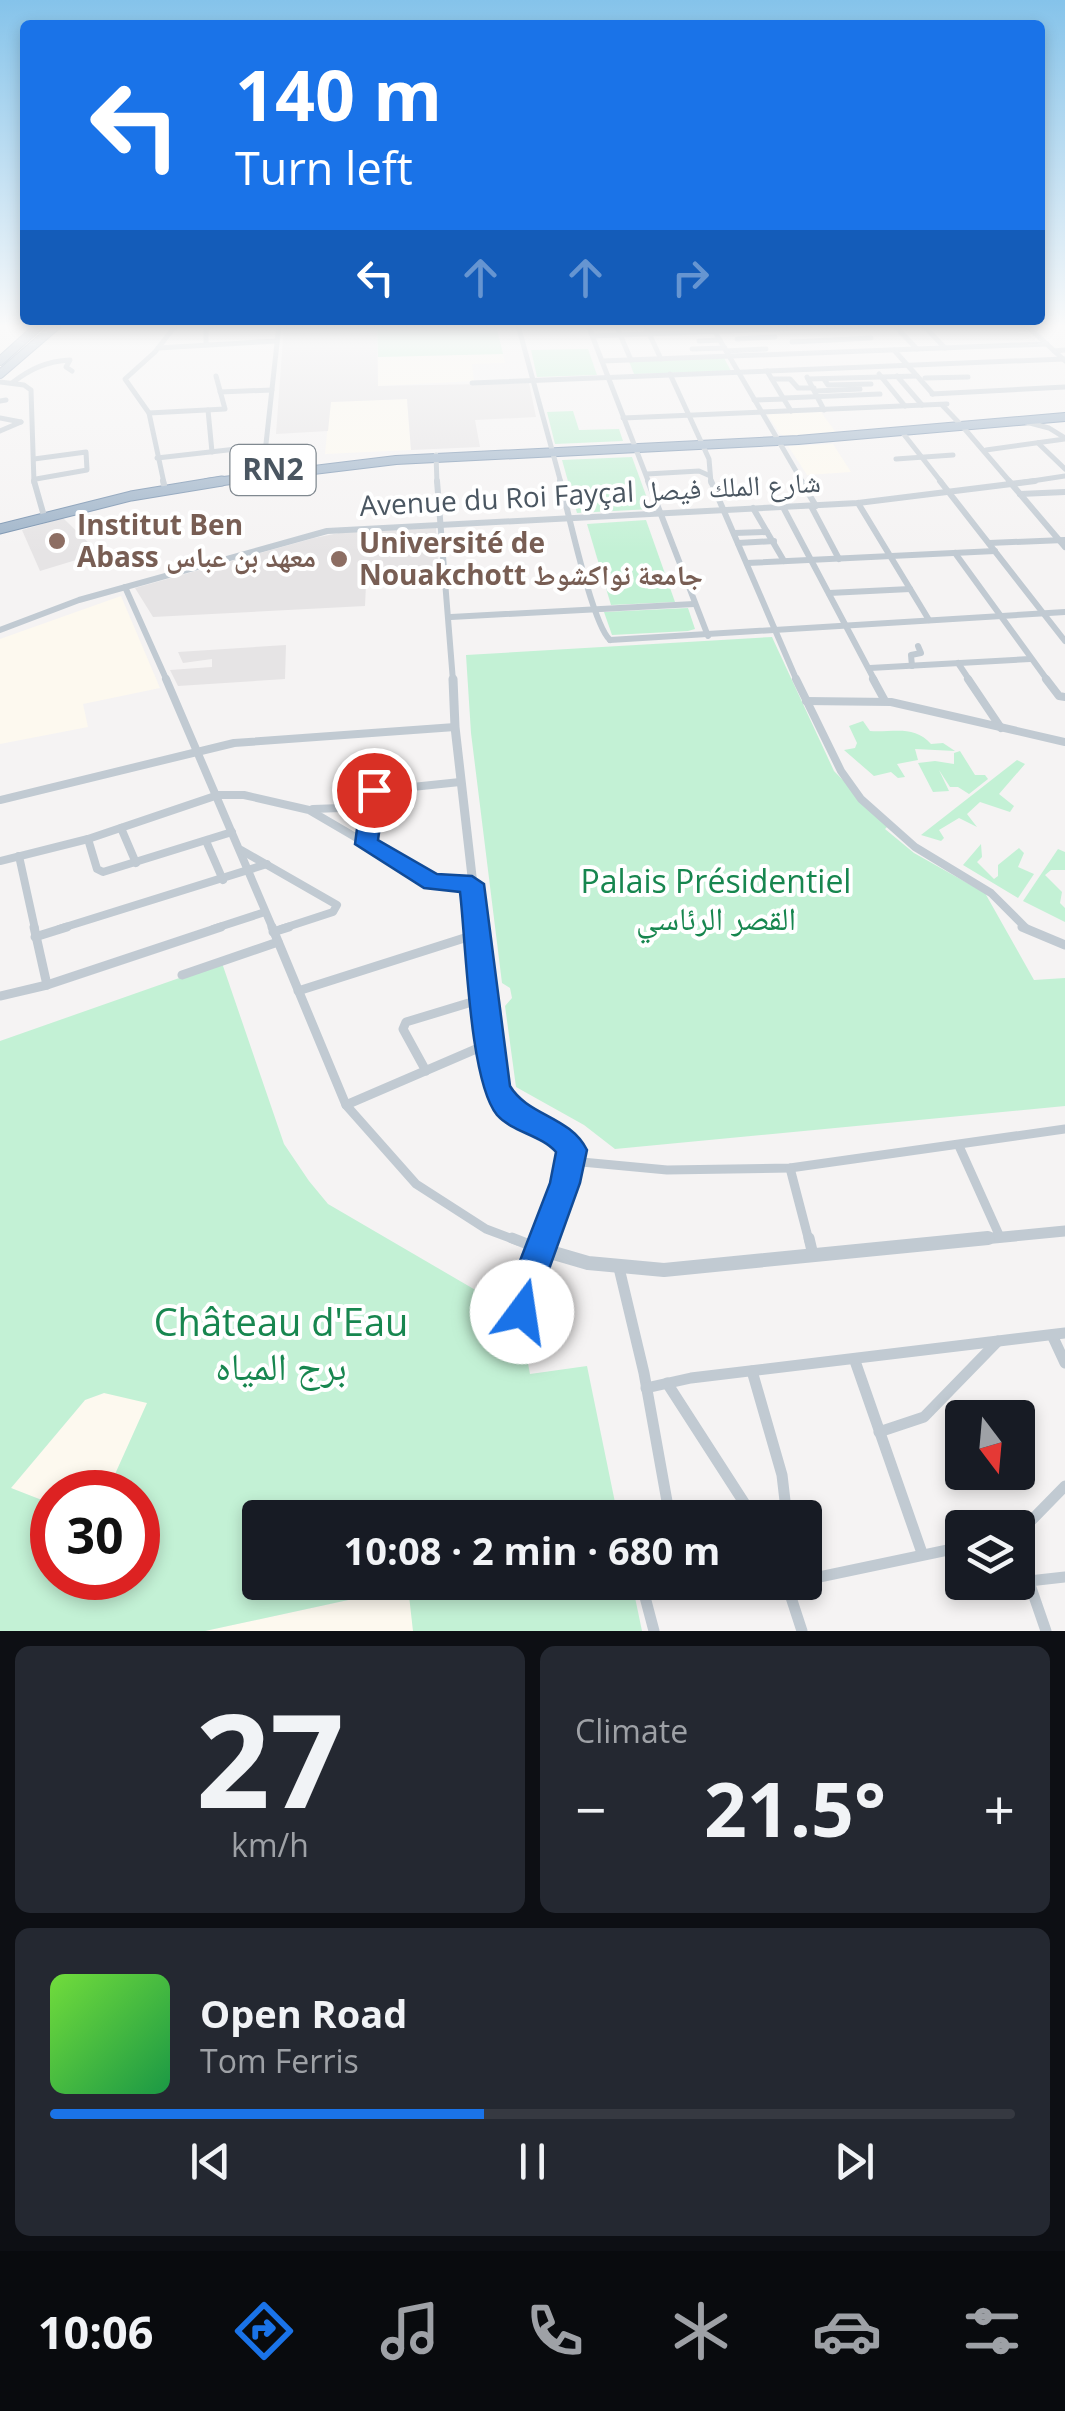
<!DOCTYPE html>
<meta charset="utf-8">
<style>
:root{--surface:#171b24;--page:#242831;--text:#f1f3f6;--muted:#9ea1a6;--line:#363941;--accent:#1a73e8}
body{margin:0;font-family:"Open Sans","Noto Naskh Arabic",sans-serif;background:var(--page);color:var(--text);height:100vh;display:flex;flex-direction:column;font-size:38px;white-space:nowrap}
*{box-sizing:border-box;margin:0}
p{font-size:32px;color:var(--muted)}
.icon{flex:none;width:55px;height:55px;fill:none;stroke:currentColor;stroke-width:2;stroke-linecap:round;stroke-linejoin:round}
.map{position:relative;height:1631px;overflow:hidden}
.drawer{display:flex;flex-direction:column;gap:15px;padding:15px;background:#0d0f14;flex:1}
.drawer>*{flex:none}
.banner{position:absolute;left:20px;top:20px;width:1025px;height:305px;border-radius:10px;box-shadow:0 5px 15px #0003;background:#1a73e8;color:#fff;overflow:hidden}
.needle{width:65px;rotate:164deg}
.buttons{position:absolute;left:945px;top:1400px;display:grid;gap:20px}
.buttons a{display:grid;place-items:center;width:90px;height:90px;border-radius:10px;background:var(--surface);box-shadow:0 5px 15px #0003;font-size:50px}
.speed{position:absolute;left:30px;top:1470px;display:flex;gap:20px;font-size:50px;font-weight:700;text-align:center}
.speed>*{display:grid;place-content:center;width:130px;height:130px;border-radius:50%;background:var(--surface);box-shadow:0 5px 15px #0003;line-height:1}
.speed .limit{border:15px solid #d22;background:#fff;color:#111}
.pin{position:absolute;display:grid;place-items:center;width:85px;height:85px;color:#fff;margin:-42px;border:5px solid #fff;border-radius:50%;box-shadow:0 2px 10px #0007}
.me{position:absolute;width:110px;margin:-55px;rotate:14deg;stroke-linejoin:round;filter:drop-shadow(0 0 8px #0008)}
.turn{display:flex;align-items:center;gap:35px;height:210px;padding:0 50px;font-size:45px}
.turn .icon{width:130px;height:130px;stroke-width:2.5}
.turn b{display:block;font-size:70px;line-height:85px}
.lanes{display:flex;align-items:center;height:95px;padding:0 50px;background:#0003;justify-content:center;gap:50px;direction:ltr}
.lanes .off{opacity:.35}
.big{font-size:75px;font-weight:700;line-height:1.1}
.drawer .widget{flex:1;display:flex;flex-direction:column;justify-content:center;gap:15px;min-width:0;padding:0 35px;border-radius:15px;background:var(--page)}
.drawer .dial{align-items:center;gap:0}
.dial b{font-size:130px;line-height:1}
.song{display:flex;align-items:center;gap:30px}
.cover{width:120px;height:120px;border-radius:15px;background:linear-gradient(135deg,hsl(100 70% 55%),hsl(140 70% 35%))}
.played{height:10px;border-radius:5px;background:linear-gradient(90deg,var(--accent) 45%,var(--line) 45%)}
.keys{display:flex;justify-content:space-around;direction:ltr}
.heat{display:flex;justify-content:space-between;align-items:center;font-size:55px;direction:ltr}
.drawer .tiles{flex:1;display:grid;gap:15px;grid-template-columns:1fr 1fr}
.widget:last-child{grid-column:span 2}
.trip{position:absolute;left:242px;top:1500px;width:580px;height:100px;border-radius:10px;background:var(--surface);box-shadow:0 5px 15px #0003;font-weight:700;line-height:100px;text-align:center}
.tab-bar{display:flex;height:160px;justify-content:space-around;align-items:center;background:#090b0e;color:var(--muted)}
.tab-bar .icon{width:70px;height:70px}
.tab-bar .current{color:var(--accent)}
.tab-bar b{font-size:45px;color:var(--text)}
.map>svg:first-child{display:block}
</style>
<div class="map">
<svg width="1065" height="1631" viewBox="0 0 1065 1631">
<rect width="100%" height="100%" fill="#f5f3f3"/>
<g fill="#fdf9ef">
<path d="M503,354L505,363L472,364L474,381L378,386V357Z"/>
<path d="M407,399L411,450L325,454L330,402Z"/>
<path d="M821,412L837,434L789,438L780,434L767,414Z"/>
<path d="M833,444L851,472L807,475L788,446Z"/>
<path d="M121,596L160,688L83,704L88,727L0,744V639Z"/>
<path d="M105,1393L148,1402L107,1492H52V1504L11,1488L85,1400Z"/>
<path d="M409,1587L413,1631H205Z"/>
</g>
<g fill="#e6e4e5">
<path d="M284,325H377L378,386L529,383L536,417L475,420L480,447L411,450L407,399L331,402L328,431L276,434Z"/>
<path d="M63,518L99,553L40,571L22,530Z"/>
<path d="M436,528L439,579L366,584L365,606L153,617L135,588L314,538L344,532Z"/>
<path d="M286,645L285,679L178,686L170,670L212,667V659L183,663L178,652Z"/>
</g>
<g fill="#c3f1d5" fill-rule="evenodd">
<path d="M377,325H496L503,354L378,357Z"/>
<path d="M588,349L597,375L537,377L531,350Z"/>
<path d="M724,358L731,371L634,374L629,361Z"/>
<path d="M573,411L579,430L619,429L623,441L555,444L547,412Z"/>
<path d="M632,457L651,509L577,513L562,460Z"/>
<path d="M646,520L675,602L611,605L587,524Z"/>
<path d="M688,608L695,629L688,631L612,635L604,612Z"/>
<path d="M772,637L834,771L888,826L885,829L914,853L985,893L1034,980L1065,978V1106L615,1149L584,1125L516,1087L505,1006L512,998L510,988L502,983L471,733L466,655Z"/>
<path d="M863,721L870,731C891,733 914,724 931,744L943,743L955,751L915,749L918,760L897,764L905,777L898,778L891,772L874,776L844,750L855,748L857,743L849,726Z"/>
<path d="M960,751L975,775H985L988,779L969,794L958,787H950L939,770L949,791L933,792L918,763L935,761L954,764V753Z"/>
<path d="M1017,760L1025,764L999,794L1014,806L1010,812L980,802L967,814L977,827L959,818L939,830L944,838L941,841L921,835Z"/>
<path d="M981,844L982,857L977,862L994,879L998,876V865L1019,848L1024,853L1018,867L1034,874L1018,898L963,865Z"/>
<path d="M1058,849L1065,852V870H1051L1045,875L1062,892L1060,903L1065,908V922L1023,901Z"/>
<path d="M222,963L284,1144L309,1181L328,1204L508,1309L520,1322L530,1374L587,1366L618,1517L260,1518V1582L632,1583L642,1631H413L408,1587L205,1631H0V1041ZM104,1393L147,1403L107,1492H138V1578H52V1504L11,1488L85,1400Z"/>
</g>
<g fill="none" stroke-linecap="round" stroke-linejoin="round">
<defs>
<g id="trunk-far1">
<path d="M0,361L40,325"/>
<path d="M0,374L57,325"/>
<path d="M207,483L396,460L798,440L1065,417"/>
</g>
<path id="trunk" d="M0,529L131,496L222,481"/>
</defs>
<use href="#trunk-far1" stroke="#7690ad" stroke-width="10"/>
<use href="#trunk" stroke="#7690ad" stroke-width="11"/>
<g stroke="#c1cad2" stroke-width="5">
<path d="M518,325L561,483"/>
<path d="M588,325L649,483"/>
<path d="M616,325L631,360"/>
<path d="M645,325L661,359"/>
<path d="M711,325L803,483"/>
<path d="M894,325L917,349"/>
<path d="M923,325L945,348"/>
<path d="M593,336L878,325"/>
<path d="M737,339L775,337"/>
<path d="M699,341L720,340"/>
<path d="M792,342L871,338"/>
<path d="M206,345V329L215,325"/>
<path d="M158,348L277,341"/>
<path d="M692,349L725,348"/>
<path d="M894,350L933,394"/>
<path d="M726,351L766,349"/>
<path d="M1054,351L1065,350"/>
<path d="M602,361L1047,344"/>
<path d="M767,371L791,411"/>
<path d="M670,374L709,459L711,483"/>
<path d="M879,374L905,406"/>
<path d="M897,376L922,405"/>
<path d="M807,377L824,410"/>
<path d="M925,378L968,377"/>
<path d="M772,379H790L798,388H814"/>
<path d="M808,379L917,376"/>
<path d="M824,379L828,385L871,384"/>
<path d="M0,382L24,385L31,390L34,483"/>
<path d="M12,383C30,369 47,361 70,360L66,367L72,371"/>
<path d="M472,383L1064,359"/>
<path d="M816,391L860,389"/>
<path d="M220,392L272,390"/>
<path d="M932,394L1065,387"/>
<path d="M784,398L880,394"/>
<path d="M754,400L785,399"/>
<path d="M0,401L6,400"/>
<path d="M942,405L963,427"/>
<path d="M208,410L212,452"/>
<path d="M149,413L225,409L216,376"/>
<path d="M0,418L21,422"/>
<path d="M623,418L947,404"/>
<path d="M1026,422L1049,428L1065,438"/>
<path d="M0,431L21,422"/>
<path d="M902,432L942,483"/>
<path d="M1038,443L1065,469"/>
<path d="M986,450L1065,439"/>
<path d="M157,458L254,447"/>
<path d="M34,459L86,452L87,470L36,479"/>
<path d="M896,459L953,455"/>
<path d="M263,471L279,325"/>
<path d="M647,474L699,471L708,475"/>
<path d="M164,483L149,413L125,379L155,352L176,325"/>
</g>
<g stroke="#c1cad2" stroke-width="6">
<path d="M34,481L44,516"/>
<path d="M163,481L164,485"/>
<path d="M560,481C568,510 592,624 610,640"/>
<path d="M648,481L708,636"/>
<path d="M711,481L797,681"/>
<path d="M801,481L816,506"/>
<path d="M940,481L1065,641"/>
<path d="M1020,494L1065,492"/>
<path d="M858,503L929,620"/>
<path d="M811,506L839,559"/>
<path d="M783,507L875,681"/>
<path d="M753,508L784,561"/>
<path d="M734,533L767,532"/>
<path d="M738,543L774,541"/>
<path d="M989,543L1064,540"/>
<path d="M955,553L1048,681"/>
<path d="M747,563L995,551"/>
<path d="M125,587L167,681"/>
<path d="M829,593L910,589"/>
<path d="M451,617L694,604"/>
<path d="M610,640L1065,612"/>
<path d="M958,663L970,681"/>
<path d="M912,666L911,655L921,653L918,646"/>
<path d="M870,668L1030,659"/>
</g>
<g stroke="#c1cad2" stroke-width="8">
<path d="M166,679L273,929"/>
<path d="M796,679L841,771L861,799L915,847L991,893L1027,929"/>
<path d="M873,679L885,701"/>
<path d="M968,679L1001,728"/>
<path d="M1046,679L1059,696L1065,697"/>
<path d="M806,701L891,702L1065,742"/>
<path d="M0,800L234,743L455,727"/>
<path d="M313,809L369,807"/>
<path d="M121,828L136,863"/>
<path d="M88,839L97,869L103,872L232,832"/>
<path d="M206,841L223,880"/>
<path d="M366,844L374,791L460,782"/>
<path d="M241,850L337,905L333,912L281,929"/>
<path d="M19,856L35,929"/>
<path d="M0,861L88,839L218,795H244L309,810L432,882L472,884"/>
<path d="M59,929L267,864"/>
<path d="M213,929L265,912"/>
</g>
<g stroke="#c1cad2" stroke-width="9">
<path d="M34,927L47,985"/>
<path d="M272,927L346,1105L416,1184L486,1229L518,1241"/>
<path d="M1022,927L1065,945"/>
<path d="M273,932L289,927"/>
<path d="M35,937L67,927"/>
<path d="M182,975L278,942"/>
<path d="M298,991L477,934"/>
<path d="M0,996L47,985L221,927"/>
<path d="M426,1071L403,1029L406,1022L485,998"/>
<path d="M346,1105L490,1043"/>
<path d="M959,1146L1000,1237"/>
<path d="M571,1161L667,1170L790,1168L1065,1129"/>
<path d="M790,1168L809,1241"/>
</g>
<g stroke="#c1cad2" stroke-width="11">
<path d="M512,1238L540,1249L521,1304L533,1356"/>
<path d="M809,1238L813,1255"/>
<path d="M619,1268L644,1373L670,1518"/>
<path d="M1052,1335L1065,1363"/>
<path d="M855,1361L922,1553"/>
<path d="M752,1371L782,1475L787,1518"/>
<path d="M667,1383L754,1518"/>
<path d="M646,1388L691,1378L1065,1333"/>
<path d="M879,1432L924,1417L998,1341"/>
<path d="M1018,1534L1065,1486"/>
<path d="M1018,1550L1046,1631"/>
<path d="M805,1580L962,1547"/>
<path d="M1029,1581L1065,1577"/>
<path d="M641,1582L654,1631"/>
<path d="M786,1582L802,1631"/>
</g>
<g stroke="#c1cad2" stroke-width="5">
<path d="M1026,325L1065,361"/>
<path d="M963,427L1011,483"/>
<path d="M436,455L437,483"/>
<path d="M1019,483L1065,476"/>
</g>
<g stroke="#c1cad2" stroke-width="6">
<path d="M437,481L453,681"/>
<path d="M1009,481L1065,547"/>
<path d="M0,630L79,600L327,531L858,503L1035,481"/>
</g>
<path stroke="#c1cad2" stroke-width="9" d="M453,679L455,727L478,929"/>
<g stroke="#c1cad2" stroke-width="11">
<path d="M478,927L496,1087C513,1119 551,1121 572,1150L565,1183L543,1241"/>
<path d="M963,1241L1065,1231"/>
</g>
<path stroke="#c1cad2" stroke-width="14" d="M544,1238L540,1249L588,1263L664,1270L988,1238"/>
<use href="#trunk-far1" stroke="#9fb4c9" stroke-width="8"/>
<use href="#trunk" stroke="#9fb4c9" stroke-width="9"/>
</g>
<linearGradient id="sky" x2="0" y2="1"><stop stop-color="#85c3ea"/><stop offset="0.59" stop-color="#fafafa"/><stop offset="1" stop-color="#fafafa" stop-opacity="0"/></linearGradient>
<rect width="1065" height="553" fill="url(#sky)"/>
<path fill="#1a73e8" stroke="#114b97" stroke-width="2.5" d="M374,784L385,790L378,840L437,874L472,876L484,884L510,1086C528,1116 570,1116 587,1150L580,1183L539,1297L533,1323L522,1327L510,1323L505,1312L506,1297L550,1183L556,1152C541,1135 512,1132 497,1115C469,1081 466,941 460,892L424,888L355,844L362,790Z"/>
<g fill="#8d6e63" stroke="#fff" stroke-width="4">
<circle cx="57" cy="541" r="10"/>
<circle cx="339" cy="559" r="10"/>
</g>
<g text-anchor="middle" stroke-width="8" stroke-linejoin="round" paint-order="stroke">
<g font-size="28" fill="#4a5661" stroke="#fff">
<text transform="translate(590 494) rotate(-3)" y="10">Avenue du Roi Fayçal شارع الملك فيصل</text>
</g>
<g font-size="28" font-weight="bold" fill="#785e54" stroke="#fff" text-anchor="start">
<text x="77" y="535">Institut Ben<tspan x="77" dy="32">Abass معهد بن عباس</tspan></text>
<text x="359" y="553">Université de<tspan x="359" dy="32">Nouakchott جامعة نواكشوط</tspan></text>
</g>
<rect fill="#fff" stroke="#808990" stroke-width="2.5" x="230.5" y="445" width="85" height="50" rx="8"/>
<g font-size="30" font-weight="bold" fill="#4a5661">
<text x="273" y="480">RN2</text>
</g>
<g font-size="32" fill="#17864f" stroke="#fff">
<text x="716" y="893">Palais Présidentiel<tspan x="716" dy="37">القصر الرئاسي</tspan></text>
</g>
<g font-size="38" fill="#17864f" stroke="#fff">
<text x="281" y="1336">Château d'Eau<tspan x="281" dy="44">برج المياه</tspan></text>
</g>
</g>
</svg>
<div class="buttons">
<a><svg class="needle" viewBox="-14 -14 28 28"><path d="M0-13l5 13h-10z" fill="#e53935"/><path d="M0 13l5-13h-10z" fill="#9ea1a6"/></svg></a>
<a><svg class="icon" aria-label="layers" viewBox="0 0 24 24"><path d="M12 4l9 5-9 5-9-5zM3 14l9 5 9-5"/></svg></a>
</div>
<div class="speed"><div class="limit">30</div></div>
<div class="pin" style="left:374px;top:790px;background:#d93025"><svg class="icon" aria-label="arrive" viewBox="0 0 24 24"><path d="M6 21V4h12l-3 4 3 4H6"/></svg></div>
<svg class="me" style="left:522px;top:1312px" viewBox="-20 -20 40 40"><circle r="19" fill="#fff"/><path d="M0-13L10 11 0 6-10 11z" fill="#1a73e8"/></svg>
<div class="trip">10:08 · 2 min · 680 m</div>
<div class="banner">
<div class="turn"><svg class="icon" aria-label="left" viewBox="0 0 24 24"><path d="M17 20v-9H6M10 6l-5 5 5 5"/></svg><div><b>140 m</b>Turn left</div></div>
<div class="lanes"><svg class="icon" aria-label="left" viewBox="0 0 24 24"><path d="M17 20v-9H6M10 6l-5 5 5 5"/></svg><svg class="icon off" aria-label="ahead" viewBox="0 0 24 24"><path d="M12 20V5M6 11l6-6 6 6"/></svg><svg class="icon off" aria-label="ahead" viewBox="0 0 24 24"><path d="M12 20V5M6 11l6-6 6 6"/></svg><svg class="icon off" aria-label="right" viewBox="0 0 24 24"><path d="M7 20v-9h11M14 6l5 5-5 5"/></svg></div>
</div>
</div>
<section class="drawer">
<div class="tiles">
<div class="widget dial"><b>27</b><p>km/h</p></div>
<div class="widget"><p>Climate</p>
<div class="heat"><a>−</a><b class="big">21.5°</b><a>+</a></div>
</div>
<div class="widget">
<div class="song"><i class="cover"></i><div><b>Open Road</b><p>Tom Ferris</p></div></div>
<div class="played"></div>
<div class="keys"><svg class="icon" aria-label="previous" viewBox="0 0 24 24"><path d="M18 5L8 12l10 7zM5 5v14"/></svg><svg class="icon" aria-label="pause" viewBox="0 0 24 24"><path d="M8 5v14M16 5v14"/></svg><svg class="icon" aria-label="next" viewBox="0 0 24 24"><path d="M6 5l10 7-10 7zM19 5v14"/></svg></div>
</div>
</div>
</section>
<nav class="tab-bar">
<b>10:06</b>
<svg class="icon current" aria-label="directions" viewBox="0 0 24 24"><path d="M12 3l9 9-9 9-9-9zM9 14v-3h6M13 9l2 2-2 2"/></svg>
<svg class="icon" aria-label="music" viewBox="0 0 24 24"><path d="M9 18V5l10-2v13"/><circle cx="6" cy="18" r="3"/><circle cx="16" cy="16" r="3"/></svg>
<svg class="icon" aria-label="phone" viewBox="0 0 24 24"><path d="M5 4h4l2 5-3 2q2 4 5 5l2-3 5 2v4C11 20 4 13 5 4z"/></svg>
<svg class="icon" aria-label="climate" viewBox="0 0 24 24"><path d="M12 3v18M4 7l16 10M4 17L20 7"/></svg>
<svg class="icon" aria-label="car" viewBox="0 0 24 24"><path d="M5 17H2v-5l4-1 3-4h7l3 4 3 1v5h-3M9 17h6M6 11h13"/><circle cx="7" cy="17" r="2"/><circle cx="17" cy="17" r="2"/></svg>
<svg class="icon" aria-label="filters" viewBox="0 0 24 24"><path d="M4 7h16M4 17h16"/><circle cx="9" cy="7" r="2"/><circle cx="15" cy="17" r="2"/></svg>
</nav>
